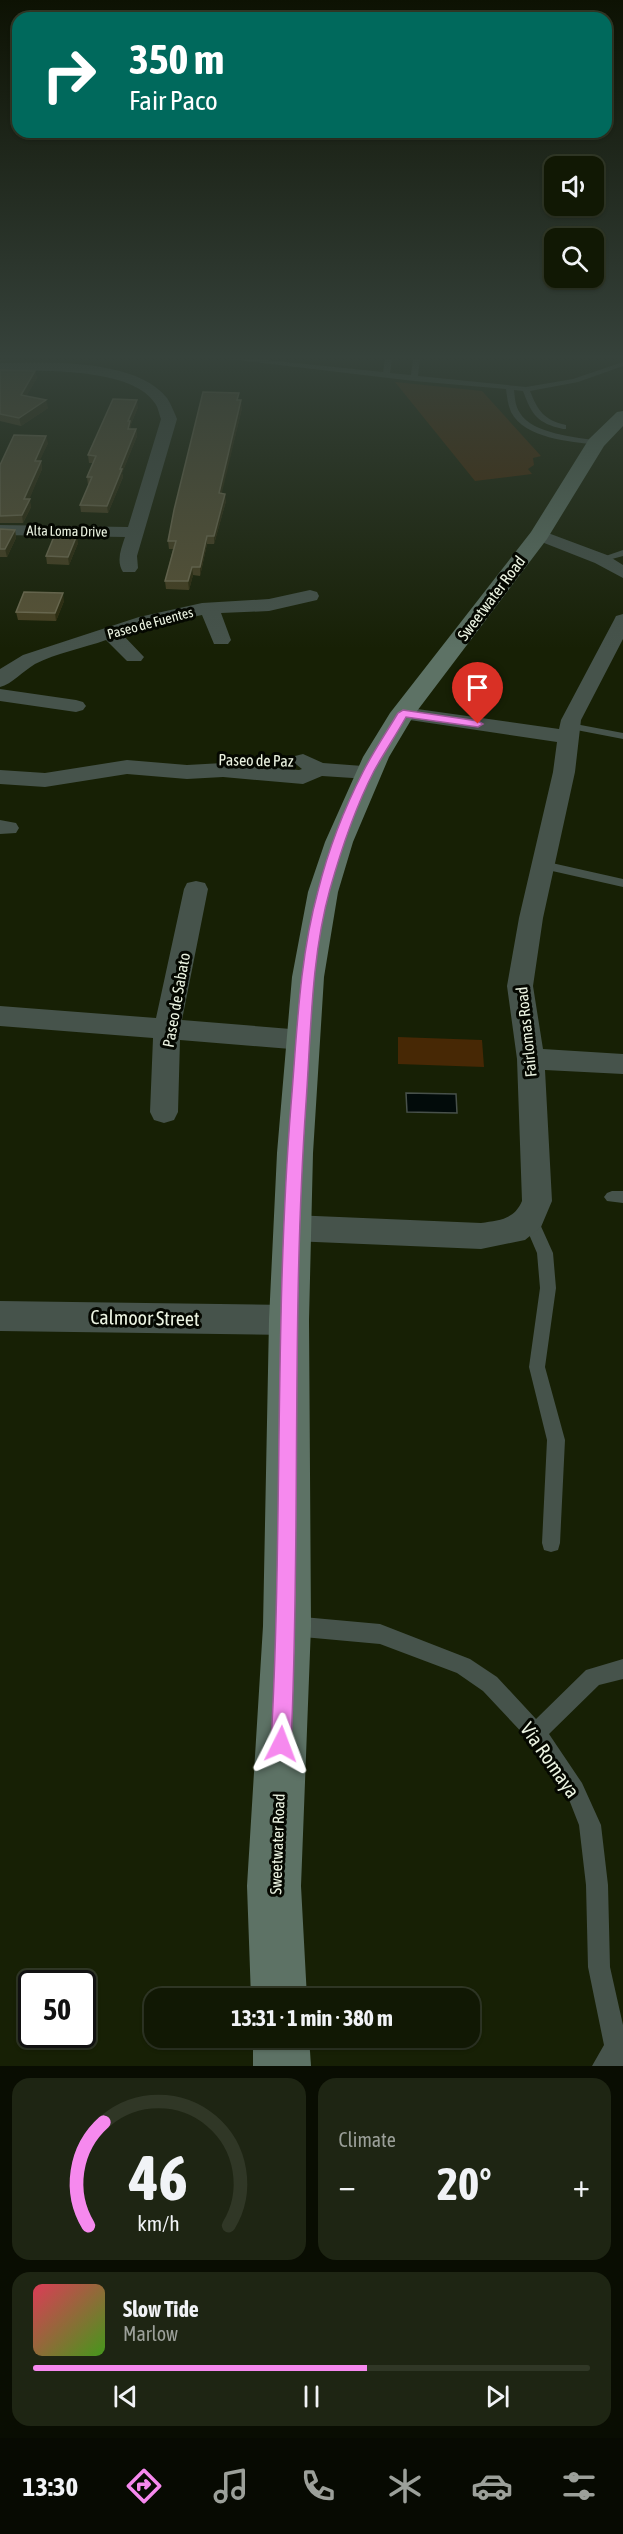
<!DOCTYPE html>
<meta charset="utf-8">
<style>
:root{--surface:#111804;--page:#1e2513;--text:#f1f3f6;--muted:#9ca09a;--line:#303726;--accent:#f689ee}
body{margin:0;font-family:"Asap Condensed",sans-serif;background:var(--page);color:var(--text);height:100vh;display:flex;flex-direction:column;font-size:22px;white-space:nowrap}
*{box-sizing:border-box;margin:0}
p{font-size:20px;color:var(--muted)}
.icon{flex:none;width:33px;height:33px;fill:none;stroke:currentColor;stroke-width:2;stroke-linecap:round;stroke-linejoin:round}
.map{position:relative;height:2066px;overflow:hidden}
.panel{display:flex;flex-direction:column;gap:12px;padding:12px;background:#090d02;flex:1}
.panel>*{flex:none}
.hud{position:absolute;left:12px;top:12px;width:600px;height:126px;border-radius:18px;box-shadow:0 2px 4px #0004,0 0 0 2px var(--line);background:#00695c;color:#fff;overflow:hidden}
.fabs{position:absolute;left:544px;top:156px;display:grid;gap:12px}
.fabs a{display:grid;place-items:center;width:60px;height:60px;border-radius:12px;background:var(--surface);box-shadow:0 2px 4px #0004,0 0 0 2px var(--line);font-size:30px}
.speed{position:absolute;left:18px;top:1970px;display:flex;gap:12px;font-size:30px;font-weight:700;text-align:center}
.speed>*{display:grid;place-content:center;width:78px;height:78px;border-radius:50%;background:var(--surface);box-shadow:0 2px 4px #0004,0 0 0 2px var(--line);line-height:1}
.speed .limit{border:3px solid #111;border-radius:9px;background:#fff;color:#111}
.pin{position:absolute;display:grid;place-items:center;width:51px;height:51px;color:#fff;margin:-62px -26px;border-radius:50% 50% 50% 0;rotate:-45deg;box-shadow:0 0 6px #0007}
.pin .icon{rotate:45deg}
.me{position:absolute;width:66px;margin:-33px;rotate:3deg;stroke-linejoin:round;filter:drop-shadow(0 0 4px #0008)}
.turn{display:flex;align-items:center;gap:21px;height:126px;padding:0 18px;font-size:27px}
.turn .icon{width:78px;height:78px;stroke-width:2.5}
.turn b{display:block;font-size:42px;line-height:51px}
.big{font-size:45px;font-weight:700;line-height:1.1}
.panel .card{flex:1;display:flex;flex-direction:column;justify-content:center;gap:9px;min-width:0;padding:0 21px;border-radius:18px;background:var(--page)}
.panel .dial{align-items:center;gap:0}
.dial svg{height:156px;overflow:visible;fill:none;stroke:var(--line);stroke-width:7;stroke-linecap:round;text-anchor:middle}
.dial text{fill:var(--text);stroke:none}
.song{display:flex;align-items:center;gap:18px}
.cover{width:72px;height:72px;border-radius:9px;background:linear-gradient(135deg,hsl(350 70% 55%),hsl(100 70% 35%))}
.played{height:6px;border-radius:3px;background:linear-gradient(90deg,var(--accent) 60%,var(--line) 60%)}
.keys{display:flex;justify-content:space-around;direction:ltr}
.heat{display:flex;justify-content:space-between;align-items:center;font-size:33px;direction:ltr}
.panel .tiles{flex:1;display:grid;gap:12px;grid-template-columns:1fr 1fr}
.card:last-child{grid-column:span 2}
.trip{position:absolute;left:144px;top:1988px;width:336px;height:60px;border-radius:18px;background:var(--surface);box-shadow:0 2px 4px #0004,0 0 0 2px var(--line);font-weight:700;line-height:60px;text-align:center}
.menu{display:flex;height:96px;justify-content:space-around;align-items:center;background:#070a02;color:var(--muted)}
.menu .icon{width:42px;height:42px}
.menu .on{color:var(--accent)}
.menu b{font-size:27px;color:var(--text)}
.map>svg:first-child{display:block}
</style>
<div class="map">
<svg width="623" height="2066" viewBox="0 0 623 2066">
<rect width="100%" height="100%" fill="#172005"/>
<g fill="#472805">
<path d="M395,382L482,391L541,456L533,458L534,465L528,469L532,474L475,481Z"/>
<path d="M398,1037L482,1040L484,1067L398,1064Z"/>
</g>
<path fill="#020b0a" stroke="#48514b" stroke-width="1.5" d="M406,1093L456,1094L457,1113L407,1112Z"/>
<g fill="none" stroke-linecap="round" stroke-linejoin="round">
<g fill="#46534b" fill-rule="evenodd">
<path d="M229,359H257L383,372L385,359H392L390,373L411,375L413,359H420L418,376L526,387L573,379L623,362V366L578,382L530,391C538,411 544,420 566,425V429H563C537,423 532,415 523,391L514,390C515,398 515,406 520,413C532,434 577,437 599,441V445H596C570,441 525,439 511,412C508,405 507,397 506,389L414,381Z"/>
<path d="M623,550V556L601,562L597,559Z"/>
<path d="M570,723L623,733V739L566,728V724Z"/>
<path d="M543,861L623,879V887L539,868L537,865Z"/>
<path d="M612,1191H623V1203L607,1201L604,1197L607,1193Z"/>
<path d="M530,1212L535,1213L553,1253L556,1288L545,1367L565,1440L560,1543L558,1550L551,1552L544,1550L542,1543L547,1440L529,1367L540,1288L537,1253L522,1218L525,1213Z"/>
<path d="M292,1616L380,1624L470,1659L497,1677L536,1719L586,1670L623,1659V1679L599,1685L549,1734L582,1783L601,1825L608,1885L610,1967L623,2025V2066H592L604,2045L588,1967L586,1885L579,1825L568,1797L529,1740L483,1691L457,1673L380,1644L292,1636L285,1633L282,1626L285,1619Z"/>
</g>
<g fill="#46534b" fill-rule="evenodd">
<path d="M0,363C45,362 136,358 167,398C171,404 174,412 177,419L137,556L138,568L135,572H123C116,561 121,549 125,537L0,535V525L128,527L161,419C159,414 158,406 154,402C129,367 39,371 0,371Z"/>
<path d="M540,530L607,555L623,565V578L595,563L534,539L531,535L534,531Z"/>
<path d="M310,590L317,592L319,596L317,600L269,611L221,613L231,640L228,644H214L202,615L151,626L123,635L144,657L141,661H127L106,640C84,648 56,653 35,664C23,671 12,684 0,687V669L23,655L139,617L202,603L269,599Z"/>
<path d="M623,614V639L581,720L575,772L543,918L533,986L543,1049L623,1054V1074L545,1070L552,1201L541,1227L525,1240L481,1249L292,1241L281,1237L277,1228L281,1219L292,1215L481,1223C499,1220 514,1220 522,1201L517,1059L507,986L519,918L553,772L557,742L403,719L396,717L393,713L396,709L403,707L559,729L561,720L614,620L616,616Z"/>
<path d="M0,689L76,700L83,702L86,706L83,710L76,712L0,701Z"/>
<path d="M303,754L323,763L376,767L379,772L376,777L368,779L322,776L303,784L223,777L187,779L127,774L45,787L0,784V770L45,773L127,760L187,765L223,763L299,770L302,769L292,761L295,756Z"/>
<path d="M0,820L16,823L19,828L16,833L0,834Z"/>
<path d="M196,881L205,883L208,889L182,1020L303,1030L313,1033L317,1040L313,1047L303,1050L180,1040L178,1112L174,1120L164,1123L154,1120L150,1112L153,1038L0,1026V1006L156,1018L184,889L187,883Z"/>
<path d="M0,1301L289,1305L301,1310L305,1320L301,1330L289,1335L0,1331Z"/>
</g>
<g fill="#5d7265" fill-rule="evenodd">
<path d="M623,411V426L604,446L547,539L414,715L389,757L353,842L338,892L324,977L313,1153L309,1320L311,1626L301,1886L307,1998H251L247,1886L263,1626L269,1320L277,1153L292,977L308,892L325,842L363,757L390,713L531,532L589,439L617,412Z"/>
<path d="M253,2037H309L311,2066H253Z"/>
</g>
</g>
<g fill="#464021">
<path d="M0,359H20L0,361Z"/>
<path d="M0,370L35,371L37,378L26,396L48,408L21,426L0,421Z"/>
<path d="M239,400L242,408L221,493L226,501L214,544H207L200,576L193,575L189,590L166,589L165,581L173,549H169L168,541Z"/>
<path d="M138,407L131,424V429H136L137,436L122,473L123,477L108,513L81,512L80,505L89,485H88L87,477L93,463H89L88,455Z"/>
<path d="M48,443L39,461H41L42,469L29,499L31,507L23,523H0V465Z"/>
<path d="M0,529L15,530L16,538L7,557H0Z"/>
<path d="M78,543L69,565L47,564L46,556Z"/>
<path d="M64,601L56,621L18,620L16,612Z"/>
</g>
<g fill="#2c2b0d">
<path d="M35,371L37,378L22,403L21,395Z"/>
<path d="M46,400L48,408L21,426L19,418Z"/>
<path d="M137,400L138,407L131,424V429L129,436L128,421Z"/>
<path d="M241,400L242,408L220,501L219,493Z"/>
<path d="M136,429L137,436L122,473L123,477L108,513L107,506L120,469Z"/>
<path d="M46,436L48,443L36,469L35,461Z"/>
<path d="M41,461L42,469L26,507L24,499Z"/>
<path d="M225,494L226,501L214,544V536Z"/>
<path d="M30,499L31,507L23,523L22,515Z"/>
<path d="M15,530L16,538L7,557L5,549Z"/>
<path d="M77,535L78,543L69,565L68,557Z"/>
<path d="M207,536V544L200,576V567Z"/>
<path d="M192,567L193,575L189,590L188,581Z"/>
<path d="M63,593L64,601L56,621L55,613Z"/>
</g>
<g fill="#585336" stroke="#6f6c51" stroke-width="1.5">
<path d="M0,370L35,371L21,395L46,400L19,418L0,414Z"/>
<path d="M203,392L239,393L237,400H241L219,493L225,494L214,536H207L200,567H192L188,581H165L176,541H168L174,510Z"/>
<path d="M113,399L137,400L128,421H130L128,429H136L120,469H122L107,506L80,505L92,477H87L96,456L88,455Z"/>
<path d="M14,435L46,436L35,461H41L24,499H30L22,515L0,516V465Z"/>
<path d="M0,529L15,530L5,549H0Z"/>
<path d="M55,534L77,535L68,557L46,556Z"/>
<path d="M24,592L63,593L55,613L16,612Z"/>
</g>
<linearGradient id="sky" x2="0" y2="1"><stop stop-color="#0d1203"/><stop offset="0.55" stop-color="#36423b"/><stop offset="1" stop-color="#36423b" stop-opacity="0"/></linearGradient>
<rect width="623" height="649" fill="url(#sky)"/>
<path fill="#f689ee" stroke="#a0599b" stroke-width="1.5" d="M403,710L478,721L483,724L478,727L406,717C396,735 384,753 374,771C355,808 341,850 330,889C311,957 311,1033 306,1103C291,1317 301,1531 291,1744L288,1752L281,1755L274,1752L271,1744C283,1531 274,1318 291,1105C297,1034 299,960 318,891C328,851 344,809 363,772C373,752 386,733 398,713Z"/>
<g text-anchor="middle" stroke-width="6" stroke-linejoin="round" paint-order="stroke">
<g font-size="14" fill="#ecf4e2" stroke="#050801">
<text transform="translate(67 531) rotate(1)" y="5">Alta Loma Drive</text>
<text transform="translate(150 623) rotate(-15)" y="5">Paseo de Fuentes</text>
</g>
<g font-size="16" fill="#ecf4e2" stroke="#050801">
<text transform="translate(491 598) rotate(-53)" y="6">Sweetwater Road</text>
<text transform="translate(256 760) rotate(1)" y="6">Paseo de Paz</text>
<text transform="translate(176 1000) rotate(-80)" y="6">Paseo de Sabato</text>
<text transform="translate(526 1032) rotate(-96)" y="6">Fairlomas Road</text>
<text transform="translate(277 1844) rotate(-88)" y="6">Sweetwater Road</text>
</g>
<g font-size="20" fill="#ecf4e2" stroke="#050801">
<text transform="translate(145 1318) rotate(1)" y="7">Calmoor Street</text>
<text transform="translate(550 1760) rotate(55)" y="7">Via Romaya</text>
</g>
</g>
</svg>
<div class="fabs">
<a><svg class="icon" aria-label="sound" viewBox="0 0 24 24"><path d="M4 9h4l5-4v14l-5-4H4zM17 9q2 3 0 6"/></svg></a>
<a><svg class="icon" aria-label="search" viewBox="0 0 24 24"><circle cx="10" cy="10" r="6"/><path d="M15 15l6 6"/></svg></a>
</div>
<div class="speed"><div class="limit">50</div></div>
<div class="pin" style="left:478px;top:724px;background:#d93025"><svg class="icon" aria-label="arrive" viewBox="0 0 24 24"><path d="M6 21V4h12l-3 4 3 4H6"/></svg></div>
<svg class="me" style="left:281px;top:1744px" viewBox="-20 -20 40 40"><path d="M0-17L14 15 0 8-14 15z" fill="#f689ee" stroke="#fff" stroke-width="4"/></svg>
<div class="trip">13:31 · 1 min · 380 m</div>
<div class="hud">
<div class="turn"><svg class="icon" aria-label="right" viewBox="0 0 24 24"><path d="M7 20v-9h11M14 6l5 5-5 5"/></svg><div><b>350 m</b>Fair Paco</div></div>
</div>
</div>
<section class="panel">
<div class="tiles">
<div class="card dial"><svg viewBox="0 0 100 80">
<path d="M14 69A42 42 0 1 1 86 69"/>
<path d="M14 69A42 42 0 0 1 22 16" stroke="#f689ee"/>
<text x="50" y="56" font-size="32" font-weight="700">46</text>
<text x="50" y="72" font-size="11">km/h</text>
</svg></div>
<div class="card"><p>Climate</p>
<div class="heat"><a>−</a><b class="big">20°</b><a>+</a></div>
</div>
<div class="card">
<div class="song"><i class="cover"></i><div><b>Slow Tide</b><p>Marlow</p></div></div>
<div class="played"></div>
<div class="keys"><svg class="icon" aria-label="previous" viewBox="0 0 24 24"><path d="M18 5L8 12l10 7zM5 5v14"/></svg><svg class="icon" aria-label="pause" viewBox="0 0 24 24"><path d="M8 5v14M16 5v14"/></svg><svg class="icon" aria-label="next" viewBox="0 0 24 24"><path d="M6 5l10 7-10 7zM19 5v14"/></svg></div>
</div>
</div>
</section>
<nav class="menu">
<b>13:30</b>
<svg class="icon on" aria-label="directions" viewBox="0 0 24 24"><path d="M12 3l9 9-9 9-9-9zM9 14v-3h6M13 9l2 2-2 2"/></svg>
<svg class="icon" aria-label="music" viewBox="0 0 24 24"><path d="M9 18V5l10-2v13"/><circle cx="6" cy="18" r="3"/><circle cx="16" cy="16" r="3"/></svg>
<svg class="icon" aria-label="phone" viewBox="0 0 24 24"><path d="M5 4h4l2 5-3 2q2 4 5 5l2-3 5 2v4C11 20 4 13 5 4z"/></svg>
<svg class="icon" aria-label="climate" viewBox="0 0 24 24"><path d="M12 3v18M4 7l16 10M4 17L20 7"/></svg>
<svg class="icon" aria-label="car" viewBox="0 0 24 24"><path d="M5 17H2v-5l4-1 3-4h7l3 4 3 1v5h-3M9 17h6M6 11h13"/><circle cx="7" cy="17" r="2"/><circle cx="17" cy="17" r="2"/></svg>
<svg class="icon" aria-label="filters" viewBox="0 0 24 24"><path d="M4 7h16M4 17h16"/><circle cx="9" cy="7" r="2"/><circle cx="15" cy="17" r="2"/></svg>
</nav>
